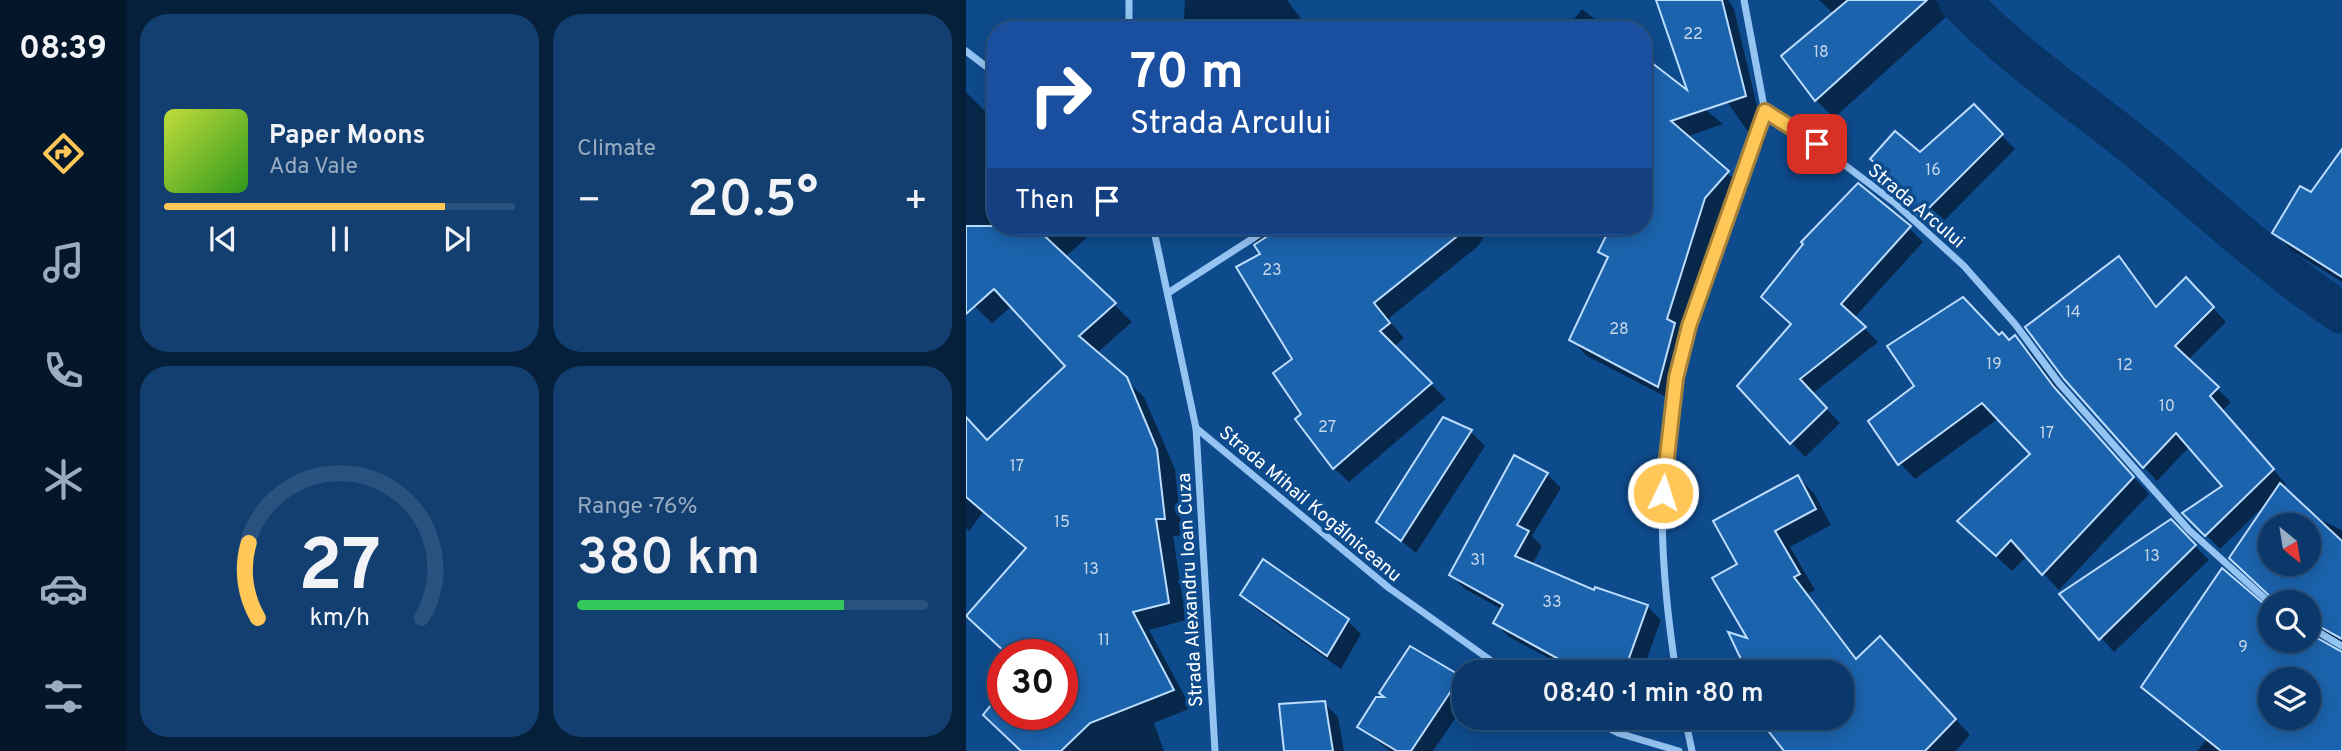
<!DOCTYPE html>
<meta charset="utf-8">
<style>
:root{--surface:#0a386a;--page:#133f70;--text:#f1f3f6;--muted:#99acc1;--line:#2a527e;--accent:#ffc757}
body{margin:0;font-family:Overpass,sans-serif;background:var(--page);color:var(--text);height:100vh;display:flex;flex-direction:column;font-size:26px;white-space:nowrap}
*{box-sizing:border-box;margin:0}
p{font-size:23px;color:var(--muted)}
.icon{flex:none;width:38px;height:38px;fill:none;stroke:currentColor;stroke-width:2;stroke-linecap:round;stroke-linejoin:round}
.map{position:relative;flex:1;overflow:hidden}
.drawer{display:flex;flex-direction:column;gap:14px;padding:14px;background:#061f3a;width:840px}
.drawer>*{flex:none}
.hud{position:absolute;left:21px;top:21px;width:665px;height:214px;border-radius:28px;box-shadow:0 4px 18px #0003,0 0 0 2px var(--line);background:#1a4fa0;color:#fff;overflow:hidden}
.needle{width:46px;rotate:150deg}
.tools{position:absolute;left:1292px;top:513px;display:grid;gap:14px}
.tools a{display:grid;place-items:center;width:63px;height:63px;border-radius:50%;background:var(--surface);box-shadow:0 4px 18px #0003,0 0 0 2px var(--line);font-size:35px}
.speed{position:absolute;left:21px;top:639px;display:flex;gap:14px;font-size:35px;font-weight:700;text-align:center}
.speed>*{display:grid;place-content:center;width:91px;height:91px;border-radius:50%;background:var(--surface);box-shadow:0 4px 18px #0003,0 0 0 2px var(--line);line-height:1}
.speed .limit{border:10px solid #d22;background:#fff;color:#111}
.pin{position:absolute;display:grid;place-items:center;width:60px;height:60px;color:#fff;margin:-30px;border-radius:14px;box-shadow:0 4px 10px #0006}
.me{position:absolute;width:77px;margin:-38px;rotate:4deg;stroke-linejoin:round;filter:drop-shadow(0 0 5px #0008)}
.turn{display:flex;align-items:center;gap:24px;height:147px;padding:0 28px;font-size:32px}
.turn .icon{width:91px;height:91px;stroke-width:2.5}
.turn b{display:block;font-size:49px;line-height:60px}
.then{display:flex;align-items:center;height:66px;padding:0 28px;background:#0003;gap:14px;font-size:26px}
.big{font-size:52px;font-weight:600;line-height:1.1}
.drawer .tile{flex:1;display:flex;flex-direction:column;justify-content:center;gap:10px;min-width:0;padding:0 24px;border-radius:28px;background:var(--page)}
.drawer .dial{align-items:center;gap:0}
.dial svg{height:182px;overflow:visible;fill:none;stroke:var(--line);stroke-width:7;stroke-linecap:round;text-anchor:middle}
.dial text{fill:var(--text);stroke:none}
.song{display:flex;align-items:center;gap:21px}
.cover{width:84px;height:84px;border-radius:10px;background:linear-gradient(135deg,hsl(70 70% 55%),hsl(110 70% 35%))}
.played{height:7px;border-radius:4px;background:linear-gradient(90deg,var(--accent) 80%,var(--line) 80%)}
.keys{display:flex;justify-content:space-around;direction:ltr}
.heat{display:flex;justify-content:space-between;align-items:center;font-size:38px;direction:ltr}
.charge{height:10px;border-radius:5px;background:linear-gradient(90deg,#34c759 76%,var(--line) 0)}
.drawer .tiles{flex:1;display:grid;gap:14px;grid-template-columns:repeat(2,1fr)}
.trip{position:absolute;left:486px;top:660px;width:402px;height:70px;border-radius:28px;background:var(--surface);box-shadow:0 4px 18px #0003,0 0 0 2px var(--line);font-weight:600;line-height:70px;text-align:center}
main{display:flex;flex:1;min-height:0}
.dock{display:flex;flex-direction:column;width:126px;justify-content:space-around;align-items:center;background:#04162a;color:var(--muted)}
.dock .icon{width:49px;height:49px}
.dock .on{color:var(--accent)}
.dock b{font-size:32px;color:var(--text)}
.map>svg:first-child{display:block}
</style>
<main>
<nav class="dock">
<b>08:39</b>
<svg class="icon on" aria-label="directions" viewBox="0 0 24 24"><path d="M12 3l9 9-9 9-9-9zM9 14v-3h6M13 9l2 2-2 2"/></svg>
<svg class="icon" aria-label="music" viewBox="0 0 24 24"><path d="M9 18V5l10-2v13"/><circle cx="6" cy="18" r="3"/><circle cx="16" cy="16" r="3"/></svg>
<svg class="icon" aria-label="phone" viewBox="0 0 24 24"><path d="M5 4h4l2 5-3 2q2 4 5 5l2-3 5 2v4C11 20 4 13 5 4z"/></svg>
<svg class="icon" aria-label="climate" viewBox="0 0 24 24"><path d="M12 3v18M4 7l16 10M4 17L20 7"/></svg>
<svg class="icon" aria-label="car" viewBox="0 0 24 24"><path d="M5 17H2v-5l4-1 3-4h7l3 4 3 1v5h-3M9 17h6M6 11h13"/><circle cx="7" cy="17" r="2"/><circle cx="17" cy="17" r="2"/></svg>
<svg class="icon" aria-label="filters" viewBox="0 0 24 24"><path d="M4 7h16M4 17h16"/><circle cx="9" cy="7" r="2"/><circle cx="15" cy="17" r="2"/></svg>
</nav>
<section class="drawer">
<div class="tiles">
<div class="tile">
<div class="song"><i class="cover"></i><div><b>Paper Moons</b><p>Ada Vale</p></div></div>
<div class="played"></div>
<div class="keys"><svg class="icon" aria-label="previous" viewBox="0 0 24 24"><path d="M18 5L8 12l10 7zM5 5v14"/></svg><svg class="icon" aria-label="pause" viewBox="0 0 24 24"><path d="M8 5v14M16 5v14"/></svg><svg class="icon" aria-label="next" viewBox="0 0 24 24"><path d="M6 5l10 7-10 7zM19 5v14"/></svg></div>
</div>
<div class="tile"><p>Climate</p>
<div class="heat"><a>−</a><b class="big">20.5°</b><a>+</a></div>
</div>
<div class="tile dial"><svg viewBox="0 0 100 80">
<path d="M14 69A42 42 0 1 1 86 69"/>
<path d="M14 69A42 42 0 0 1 10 36" stroke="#ffc757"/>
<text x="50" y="56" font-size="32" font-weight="700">27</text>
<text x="50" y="72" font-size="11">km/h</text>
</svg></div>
<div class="tile"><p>Range · 76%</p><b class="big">380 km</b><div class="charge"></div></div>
</div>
</section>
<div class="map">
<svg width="1376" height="751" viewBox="0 0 1376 751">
<rect width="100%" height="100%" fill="#0e4b8d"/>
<g fill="#0007" fill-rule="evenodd">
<path d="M219,0H321L343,30H230L218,18Z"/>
<path d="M690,0H762L768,9L799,140L796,147L785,136Z"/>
<path d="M853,0H970L983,14L868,118L850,100L818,56L868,14Z"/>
<path d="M616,9L642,30H600Z"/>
<path d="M677,58L757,124L720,137L778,188L754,214L717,333L724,340L708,401L621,356L605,340L642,261L634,252L647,226H677Z"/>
<path d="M0,92L30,122V226H134L99,257L166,322L131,353L178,397L209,469L216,536H207L220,620L183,630L225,708L188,723L198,751H57L37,714H96V654H42L19,633L61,550L17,512L3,531L0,528V447L21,442L102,366L46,306L26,323L0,298Z"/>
<path d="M1008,107L1049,149L969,230L903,174L954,155Z"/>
<path d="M1376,152V282L1326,251L1308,233L1346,194Z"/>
<path d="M924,209L957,242L888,318L912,342L846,394L874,423L839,457L773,386Z"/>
<path d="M277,226H526L511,247L422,319L438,338L428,347L480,399L383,482L368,468L337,415L328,360L296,254L293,244Z"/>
<path d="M1153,258L1192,307L1233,293L1260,322L1222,360L1265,402L1256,411L1320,484L1316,488L1348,517L1376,530V644L1362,636L1350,640L1376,751H1231L1240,740L1178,687L1304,640H1342V602H1310L1281,574L1300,504L1254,549L1218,513L1258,486L1224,446L1191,481L1178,467ZM1304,525H1342V564H1304ZM1304,679H1342V718H1304Z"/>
<path d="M1033,337L1043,342L1049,337L1065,353L1104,405L1183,494L1093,590L1061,556L1046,571L1009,537L1067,454L1033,418L949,479L934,463Z"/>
<path d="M478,420L505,432L519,446L450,553L412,522Z"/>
<path d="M581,474L595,488L566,536L576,546L566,565L629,592L681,606L695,620L676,672H598L600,667L543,637L529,623L537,610L499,589L485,575Z"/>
<path d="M832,477L848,493L865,525L824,547L849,590L842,594L892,660L930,654L1004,735L990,751H819L801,718H877V672H783L785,641L773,564Z"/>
<path d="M1205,522L1243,560L1148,652L1096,594Z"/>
<path d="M276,595L381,620L395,634L375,669L290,609Z"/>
<path d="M494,677L499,682V704L467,751H424L393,727Z"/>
<path d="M358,703L372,717L378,751H320Z"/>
</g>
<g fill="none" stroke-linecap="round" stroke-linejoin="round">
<path stroke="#083668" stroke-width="42" d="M993,0C1045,55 1110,99 1169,146C1237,202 1302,264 1376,313"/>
</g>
<g fill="#1b63ad" stroke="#bcddfe" stroke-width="2" fill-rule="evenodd">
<path d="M690,0H756L780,96L705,121L763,171L739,198L701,319L709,323L692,387L603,340L642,257L632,252L645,226H677V56L721,90Z"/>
<path d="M882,0H961L849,101L815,56Z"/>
<path d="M1008,104L1037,134L954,217L901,174L910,164L904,159L929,131L954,152Z"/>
<path d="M1376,149V277L1306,233L1334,186L1345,192Z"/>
<path d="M892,183L945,226L875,304L900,327L834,379L861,408L824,444L771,386L825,324L795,297L837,244L835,242Z"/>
<path d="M0,226H68L150,303L113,336L161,377L191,449L199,519H190L203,603L167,612L208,690L124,723L95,751H55L17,715L37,690V714H96V654H41L0,616L60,548L0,497V417L21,440L99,366L28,289L0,314Z"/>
<path d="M312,226H504L408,303L424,323L414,331L466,383L367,469L329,419L335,414L307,373L326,359L270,267L294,254L288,245L309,231Z"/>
<path d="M1153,256L1190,307L1220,277L1248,307L1209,346L1253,387L1244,396L1308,469L1239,536L1216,513L1256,486L1210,433L1177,468L1098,379L1059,327Z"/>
<path d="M997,297L1033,335L1036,332L1043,340L1049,335L1088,387L1168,477L1076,575L1045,540L1030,556L991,521L1064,454L1016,403L932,465L902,421L948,386L921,346Z"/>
<path d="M477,417L506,430L435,541L410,522Z"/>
<path d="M548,455L582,473L551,525L563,531L549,556L628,590L629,587L682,605L658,672H596L600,663L527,623L537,605L483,575Z"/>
<path d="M832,475L850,509L809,531L834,574L828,577L890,659L914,636L990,719L959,751H818L796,723L802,718H877V672H781L762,632L781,638L746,578L771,564L747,521Z"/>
<path d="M1314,483L1376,541V639L1342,620V602H1310L1263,558ZM1304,525H1342V564H1304Z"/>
<path d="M1205,519L1230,545L1133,640L1093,594Z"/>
<path d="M297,559L383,619L361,656L274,595Z"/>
<path d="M1256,568L1304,609V640H1342V633L1376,652V751H1255L1175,687ZM1304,679H1342V718H1304Z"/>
<path d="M444,646L495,676L445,751H431L391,727L410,697H418L413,693Z"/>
<path d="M359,701L367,751H318L313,704Z"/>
</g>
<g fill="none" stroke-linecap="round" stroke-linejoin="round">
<g stroke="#95c4f3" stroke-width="7">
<path d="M163,0V30"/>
<path d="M778,0L799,112"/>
<path d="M0,51L30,74"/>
<path d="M187,226L230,428L423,588L541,672"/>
<path d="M202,293L306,226"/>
<path d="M230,428L249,751"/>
<path d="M1342,626L1376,646"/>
<path d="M710,672C695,575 688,472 711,375C732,285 768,198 799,112L851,144L929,203L998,266L1049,324L1093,383L1223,530L1304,603"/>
<path d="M623,718L652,733L713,751"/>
<path d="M719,718L726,751"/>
</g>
</g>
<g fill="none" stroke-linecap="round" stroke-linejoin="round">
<defs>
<path id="route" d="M697,493L710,378L723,326L799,111L851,144"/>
</defs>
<use href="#route" stroke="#a68139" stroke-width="18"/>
<use href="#route" stroke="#ffc757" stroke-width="12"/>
</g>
<g text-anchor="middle" stroke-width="7" stroke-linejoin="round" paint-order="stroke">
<g font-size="16" fill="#c6d8ea">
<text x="727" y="39">22</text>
<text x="855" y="57">18</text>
<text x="967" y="175">16</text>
<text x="306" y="275">23</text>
<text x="1107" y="317">14</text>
<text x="653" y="334">28</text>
<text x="1028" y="369">19</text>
<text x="1159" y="370">12</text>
<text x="1201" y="411">10</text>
<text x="361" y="432">27</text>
<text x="1081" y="438">17</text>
<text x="51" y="471">17</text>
<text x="96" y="527">15</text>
<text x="1186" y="561">13</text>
<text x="512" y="565">31</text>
<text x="125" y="574">13</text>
<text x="586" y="607">33</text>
<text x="138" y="645">11</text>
<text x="1277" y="652">9</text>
</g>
<g font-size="19" fill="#fff" stroke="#0e4b8d">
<text transform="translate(951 205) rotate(40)" y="7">Strada Arcului</text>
<text transform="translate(345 503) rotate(40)" y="7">Strada Mihail Kogălniceanu</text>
<text transform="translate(223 590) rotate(-93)" y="7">Strada Alexandru Ioan Cuza</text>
</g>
</g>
</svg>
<div class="tools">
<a><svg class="needle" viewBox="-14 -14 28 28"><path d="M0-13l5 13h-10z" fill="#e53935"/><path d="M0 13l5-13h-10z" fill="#99acc1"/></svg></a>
<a><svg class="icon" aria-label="search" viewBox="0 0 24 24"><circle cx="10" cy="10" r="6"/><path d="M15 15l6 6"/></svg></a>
<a><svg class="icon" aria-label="layers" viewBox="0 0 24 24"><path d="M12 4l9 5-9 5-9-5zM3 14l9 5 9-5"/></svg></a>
</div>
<div class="speed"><div class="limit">30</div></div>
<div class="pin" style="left:851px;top:144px;background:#d93025"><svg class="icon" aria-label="arrive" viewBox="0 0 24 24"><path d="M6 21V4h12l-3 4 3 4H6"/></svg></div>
<svg class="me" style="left:697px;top:493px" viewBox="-20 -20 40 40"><circle r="17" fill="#ffc757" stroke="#fff" stroke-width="3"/><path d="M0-11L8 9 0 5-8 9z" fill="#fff"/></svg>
<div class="trip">08:40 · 1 min · 80 m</div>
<div class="hud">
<div class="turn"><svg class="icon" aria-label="right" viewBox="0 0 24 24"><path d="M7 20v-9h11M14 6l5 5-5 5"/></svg><div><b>70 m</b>Strada Arcului</div></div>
<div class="then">Then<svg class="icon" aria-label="arrive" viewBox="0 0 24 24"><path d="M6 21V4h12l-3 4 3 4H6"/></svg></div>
</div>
</div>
</main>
